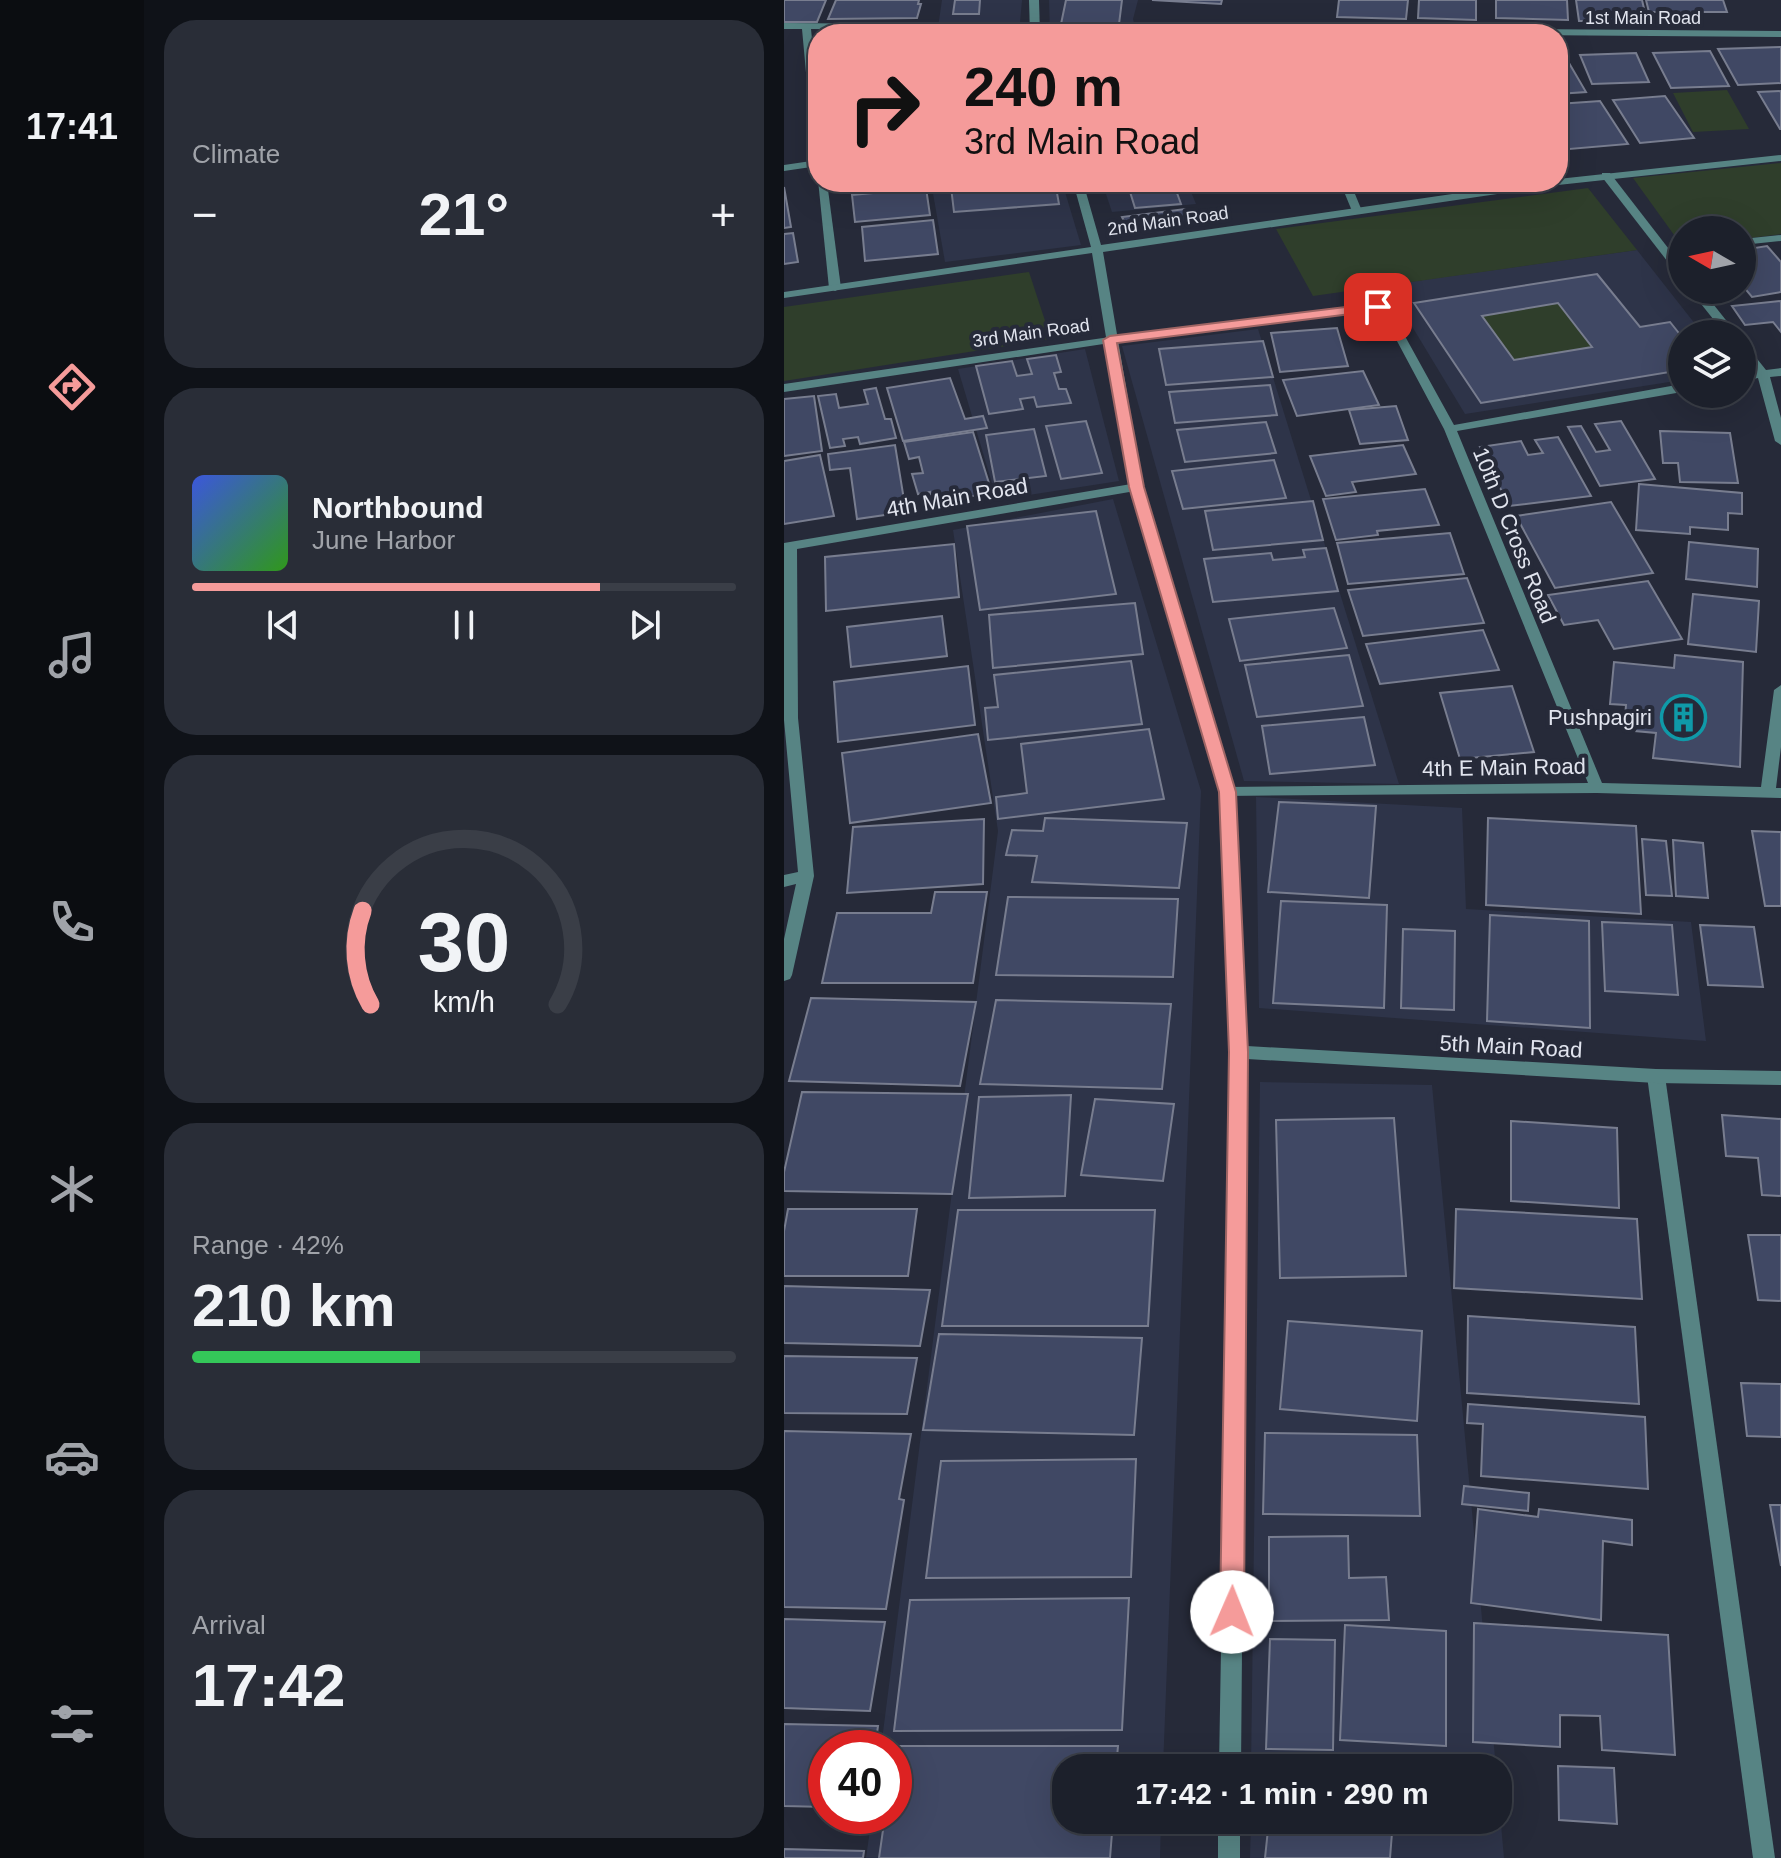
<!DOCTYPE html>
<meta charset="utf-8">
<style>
:root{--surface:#1c202b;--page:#292d37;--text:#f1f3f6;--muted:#a0a3a9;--line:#3a3e47;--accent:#f59b9a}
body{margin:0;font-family:Arial,sans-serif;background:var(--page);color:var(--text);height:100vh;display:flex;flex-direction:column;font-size:30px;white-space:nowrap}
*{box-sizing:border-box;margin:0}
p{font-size:26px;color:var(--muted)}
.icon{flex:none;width:44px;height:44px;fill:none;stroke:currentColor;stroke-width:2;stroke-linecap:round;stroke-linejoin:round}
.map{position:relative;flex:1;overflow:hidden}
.side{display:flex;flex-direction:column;gap:20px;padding:20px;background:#0f1218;width:640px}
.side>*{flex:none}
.banner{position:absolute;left:24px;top:24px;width:760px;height:168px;border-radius:32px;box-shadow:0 8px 32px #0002,0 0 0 2px var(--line);background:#f59b9a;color:#111;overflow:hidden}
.needle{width:52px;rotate:279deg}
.controls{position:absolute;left:884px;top:216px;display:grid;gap:16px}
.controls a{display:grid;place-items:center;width:88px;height:88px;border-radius:50%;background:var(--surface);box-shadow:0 8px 32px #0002,0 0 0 2px var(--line);font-size:40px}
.speed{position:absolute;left:24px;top:1730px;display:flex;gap:16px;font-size:40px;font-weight:700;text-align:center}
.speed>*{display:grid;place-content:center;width:104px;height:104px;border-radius:50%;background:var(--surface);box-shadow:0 8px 32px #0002,0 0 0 2px var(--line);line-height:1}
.speed .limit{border:12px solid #d22;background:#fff;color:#111}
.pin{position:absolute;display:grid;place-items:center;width:68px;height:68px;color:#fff;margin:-34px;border-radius:16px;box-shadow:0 4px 12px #0006}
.me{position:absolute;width:88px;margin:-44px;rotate:1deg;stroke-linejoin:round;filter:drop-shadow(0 0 6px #0008)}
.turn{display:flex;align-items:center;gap:28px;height:168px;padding:0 24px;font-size:36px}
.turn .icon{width:104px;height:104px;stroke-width:2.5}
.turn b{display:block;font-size:56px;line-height:68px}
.big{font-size:60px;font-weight:800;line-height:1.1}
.side .card{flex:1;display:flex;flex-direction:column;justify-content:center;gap:12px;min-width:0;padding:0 28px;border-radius:32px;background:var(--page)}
.side .dial{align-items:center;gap:0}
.dial svg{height:208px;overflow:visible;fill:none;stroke:var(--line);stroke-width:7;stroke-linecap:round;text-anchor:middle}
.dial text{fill:var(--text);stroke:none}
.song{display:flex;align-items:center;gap:24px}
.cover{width:96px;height:96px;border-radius:12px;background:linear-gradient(135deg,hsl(230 70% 55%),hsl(110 70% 35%))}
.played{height:8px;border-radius:4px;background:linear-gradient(90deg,var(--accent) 75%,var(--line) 75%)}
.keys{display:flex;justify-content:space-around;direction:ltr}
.heat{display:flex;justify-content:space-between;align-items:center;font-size:44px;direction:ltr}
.charge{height:12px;border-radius:6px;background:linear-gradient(90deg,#34c759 42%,var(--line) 0)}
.trip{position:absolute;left:268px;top:1754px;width:460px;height:80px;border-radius:32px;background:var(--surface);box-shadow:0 8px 32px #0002,0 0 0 2px var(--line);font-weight:800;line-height:80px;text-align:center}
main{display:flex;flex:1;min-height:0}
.dock{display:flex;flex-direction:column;width:144px;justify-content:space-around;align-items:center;background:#0b0d11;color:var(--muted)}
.dock .icon{width:56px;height:56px}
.dock .on{color:var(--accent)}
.dock b{font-size:36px;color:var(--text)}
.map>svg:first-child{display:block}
</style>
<main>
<nav class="dock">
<b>17:41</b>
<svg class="icon on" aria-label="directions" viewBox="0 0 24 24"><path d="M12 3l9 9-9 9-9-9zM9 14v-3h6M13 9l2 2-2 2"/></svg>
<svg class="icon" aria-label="music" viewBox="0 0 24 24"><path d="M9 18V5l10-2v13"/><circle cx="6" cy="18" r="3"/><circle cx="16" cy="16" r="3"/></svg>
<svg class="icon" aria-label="phone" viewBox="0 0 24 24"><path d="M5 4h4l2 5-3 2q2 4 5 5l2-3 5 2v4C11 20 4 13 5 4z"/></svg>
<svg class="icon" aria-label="climate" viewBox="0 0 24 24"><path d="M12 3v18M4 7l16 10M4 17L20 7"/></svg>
<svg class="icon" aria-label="car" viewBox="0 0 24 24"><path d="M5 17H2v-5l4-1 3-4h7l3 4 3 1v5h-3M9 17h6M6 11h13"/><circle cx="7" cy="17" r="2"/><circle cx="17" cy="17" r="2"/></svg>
<svg class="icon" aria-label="filters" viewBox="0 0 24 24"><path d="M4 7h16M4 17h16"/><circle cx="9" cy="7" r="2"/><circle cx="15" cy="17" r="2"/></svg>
</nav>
<section class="side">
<div class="card"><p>Climate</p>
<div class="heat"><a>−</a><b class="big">21°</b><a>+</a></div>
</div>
<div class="card">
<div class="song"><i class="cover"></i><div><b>Northbound</b><p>June Harbor</p></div></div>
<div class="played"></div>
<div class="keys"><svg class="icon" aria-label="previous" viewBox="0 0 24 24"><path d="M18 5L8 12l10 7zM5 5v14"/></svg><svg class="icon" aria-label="pause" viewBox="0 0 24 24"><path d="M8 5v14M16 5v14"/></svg><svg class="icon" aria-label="next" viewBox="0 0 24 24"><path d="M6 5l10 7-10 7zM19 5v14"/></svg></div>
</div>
<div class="card dial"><svg viewBox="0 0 100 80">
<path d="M14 69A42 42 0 1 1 86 69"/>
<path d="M14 69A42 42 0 0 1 11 33" stroke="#f59b9a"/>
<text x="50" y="56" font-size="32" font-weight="700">30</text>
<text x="50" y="72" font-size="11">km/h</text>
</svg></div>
<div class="card"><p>Range · 42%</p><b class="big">210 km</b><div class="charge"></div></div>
<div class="card"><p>Arrival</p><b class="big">17:42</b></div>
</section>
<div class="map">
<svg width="997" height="1858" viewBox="0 0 997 1858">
<rect width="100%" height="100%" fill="#262a39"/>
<g fill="#2e3449">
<path d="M158,0H238L235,34H153Z"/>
<path d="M265,0H354L349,19L353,34H266Z"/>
<path d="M147,182H278L297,245L161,262Z"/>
<path d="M318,182H403L412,204L328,212Z"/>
<path d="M853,250L919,334H898V380L681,414L603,285Z"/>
<path d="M474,329L615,784L460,781L338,346Z"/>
<path d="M301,349L335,481L213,500L174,369Z"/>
<path d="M329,499L417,791L379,1768H282V1820H377L376,1858H82L88,1816H110V1748H97L214,831L169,530Z"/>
<path d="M472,797L678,808L682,909L907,922L922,1041L475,1008Z"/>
<path d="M476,1082L648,1085L712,1768H467Z"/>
<path d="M714,1791L720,1858H466L467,1820H714Z"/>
</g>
<g fill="#2f3e2b">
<path d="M943,90L965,129L909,132L889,93Z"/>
<path d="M997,163V234L958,239V230H898V246L849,178Z"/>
<path d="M804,188L853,250L529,296L492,229Z"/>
<path d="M245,272L267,339L0,381V307Z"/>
<path d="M774,303L808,347L730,360L698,316Z"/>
</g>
<g fill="#404864" stroke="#787d8f" stroke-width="2" fill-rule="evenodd">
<path d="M0,0H42L33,22H0Z"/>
<path d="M52,0H135L134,4H137L133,18L44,19Z"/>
<path d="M171,0H196L195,14H169Z"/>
<path d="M282,0H338L335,24H277Z"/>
<path d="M368,0H438L437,4Z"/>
<path d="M555,0H624L622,19L553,17Z"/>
<path d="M635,0H692V20L634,18Z"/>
<path d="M712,0H783L784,20L712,18Z"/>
<path d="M792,0H858L863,21H795Z"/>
<path d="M862,0H939L943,12H865Z"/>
<path d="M997,47V83L954,85L934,49Z"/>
<path d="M926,51L945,86L887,88L869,53Z"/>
<path d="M852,53L865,82L808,84L796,55Z"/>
<path d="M785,63L802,92L774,94V64Z"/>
<path d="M997,91V129H996L974,92Z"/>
<path d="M881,96L910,138L856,143L829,100Z"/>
<path d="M816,101L844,144L774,150V132L779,131L774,123V104Z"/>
<path d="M63,182H140V186L64,193Z"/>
<path d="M228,182H271L275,204L170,212L167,187Z"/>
<path d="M343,182H389L397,204L351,208Z"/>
<path d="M591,182H649L594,187Z"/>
<path d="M0,187L7,227L0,228Z"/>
<path d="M142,188L146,215L71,222L68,195Z"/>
<path d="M401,209L407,221L344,229L338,217Z"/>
<path d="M149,220L154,254L81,261L78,227Z"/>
<path d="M9,233L14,262L0,264V234Z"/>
<path d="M983,246L997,262V292L968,297L958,285V250Z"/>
<path d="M813,274L856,327L886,322L898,337V370L697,403L630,303ZM774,303L808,347L730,360L698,316Z"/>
<path d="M997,301V332L989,322L961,325L948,306Z"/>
<path d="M553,328L564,366L496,372L487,333Z"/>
<path d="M479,341L489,377L382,385L375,349Z"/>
<path d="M272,355L277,372L270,373L275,389H282L287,403L253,407L250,397L236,399L239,409L205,414L192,366L228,361L233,376L248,374L243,359Z"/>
<path d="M579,371L595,405L513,416L499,380Z"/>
<path d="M166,378L181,419L199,416L203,428L119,441L103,388Z"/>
<path d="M486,385L493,415L391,423L385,392Z"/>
<path d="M92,388L101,419H107L112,438L76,444L74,437L59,439L61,446L46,448L34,396L52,394L55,408L84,404L80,390Z"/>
<path d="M30,396L38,451L0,456V399Z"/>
<path d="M612,406L624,440L576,444L565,410Z"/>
<path d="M302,421L318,473L277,479L262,426Z"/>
<path d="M837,421L871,479L816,486L784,427L797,426L812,452L826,450L811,424Z"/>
<path d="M482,422L492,453L401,462L393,430Z"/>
<path d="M250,429L262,476L211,482L202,435Z"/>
<path d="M876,431L946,433L954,483L896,482L894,463H879Z"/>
<path d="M189,432L208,493L149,502L146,492L134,494L128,474L139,473L135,457L125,459L120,442Z"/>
<path d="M774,437L807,496L725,506L696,447L737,441L744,455L759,453L751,440Z"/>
<path d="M111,445L122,512L73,519L66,468L46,470L44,454Z"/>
<path d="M619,445L632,474L568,482L572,492L542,496L526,456Z"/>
<path d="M36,455L50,516L0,524V461Z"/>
<path d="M490,460L502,498L399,509L388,471Z"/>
<path d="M855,484L958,493V514L944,513V530L906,527V534L852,530Z"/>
<path d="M641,489L655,525L593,531L594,535L552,540L539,499Z"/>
<path d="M529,501L539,540L429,550L421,511Z"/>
<path d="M827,502L869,573L771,588L732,516Z"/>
<path d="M312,511L332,594L196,610L183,526Z"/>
<path d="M666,533L680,574L564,584L553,543Z"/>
<path d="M905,542L974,549L973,587L902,579Z"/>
<path d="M170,544L175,597L42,611L41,557Z"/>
<path d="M542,548L554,591L429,602L420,559L487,553L489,560L521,557L519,550Z"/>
<path d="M683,578L700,623L579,636L564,590Z"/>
<path d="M864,581L898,639L830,649L814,620L780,625L764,595Z"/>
<path d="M909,594L975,601L972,652L904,644Z"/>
<path d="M351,603L359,654L209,668L205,615Z"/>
<path d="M550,608L563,648L456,661L445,619Z"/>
<path d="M158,616L163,656L67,667L63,627Z"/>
<path d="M699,630L715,670L596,684L582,644Z"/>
<path d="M565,655L579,706L473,717L461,665Z"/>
<path d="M891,655L959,662L956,767L869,758L872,733L840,730L842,705L826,704L830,662L890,668Z"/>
<path d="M347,661L358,724L204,740L201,708L214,707L210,675Z"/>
<path d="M184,666L191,725L54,742L50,682Z"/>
<path d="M728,686L750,752L676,759L656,693Z"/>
<path d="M580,717L591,765L486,774L478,726Z"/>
<path d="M365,729L380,799L214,819L212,797L243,793L237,744Z"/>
<path d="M194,734L207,803L66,823L58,753Z"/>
<path d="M495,802L592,806L585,898L484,892Z"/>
<path d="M261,818L403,823L395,888L248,882L253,856L222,855L228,830L259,831Z"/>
<path d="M704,818L852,826L857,914L702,905Z"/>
<path d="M200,819L199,884L63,893L69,827Z"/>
<path d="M968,831L997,832V906H981Z"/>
<path d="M858,839L882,841L888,896L862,895Z"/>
<path d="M889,840L919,843L924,898L892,896Z"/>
<path d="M151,892H203L189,983H38L53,913H147Z"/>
<path d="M224,897L394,899L389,977L212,975Z"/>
<path d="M497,901L603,905L600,1008L489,1003Z"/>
<path d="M706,915L805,921L806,1028L703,1021Z"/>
<path d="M818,922L888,925L894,995L821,991Z"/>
<path d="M916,925L970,927L979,987L924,985Z"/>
<path d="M619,929L671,931L670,1010L617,1008Z"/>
<path d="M27,998L192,1002L176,1086L5,1081Z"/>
<path d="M212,1000L387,1004L378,1089L196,1084Z"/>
<path d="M18,1092L184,1094L168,1194L0,1191V1172Z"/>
<path d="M287,1095L281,1196L185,1198L195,1097Z"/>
<path d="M311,1099L390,1104L379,1181L297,1175Z"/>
<path d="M938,1115L997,1119V1196L978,1195L974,1158L942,1156Z"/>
<path d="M610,1118L622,1276L496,1278L492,1120Z"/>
<path d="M727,1121L833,1128L835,1208L727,1201Z"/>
<path d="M4,1209H133L124,1276H0V1231Z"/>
<path d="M672,1209L853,1219L858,1299L670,1288Z"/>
<path d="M174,1210H371L364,1326H158Z"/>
<path d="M964,1235H997V1301L974,1300Z"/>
<path d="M0,1286L146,1290L136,1346L0,1343Z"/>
<path d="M684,1316L851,1327L855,1404L683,1393Z"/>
<path d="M504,1321L638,1331L633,1421L496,1409Z"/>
<path d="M155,1334L358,1338L350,1435L139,1430Z"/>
<path d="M0,1356L133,1358L123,1414L0,1413Z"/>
<path d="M957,1383L997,1384V1437L963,1436Z"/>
<path d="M684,1404L861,1417L864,1489L697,1476L699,1424L683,1423Z"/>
<path d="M0,1431L127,1434L115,1499L120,1500L102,1609L0,1607Z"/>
<path d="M481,1433L633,1435L636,1516L479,1514Z"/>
<path d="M352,1459L347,1577L142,1578L157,1461Z"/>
<path d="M680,1486L745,1493L744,1511L678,1504Z"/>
<path d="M986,1505H997V1566Z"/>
<path d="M694,1509L754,1517L755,1509L848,1520V1545L819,1541L817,1620L687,1603Z"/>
<path d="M564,1536L565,1578L602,1577L605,1620L485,1621V1537Z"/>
<path d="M345,1598L338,1730L110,1731L126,1600Z"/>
<path d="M0,1619L101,1622L86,1711L0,1708Z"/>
<path d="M690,1623L884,1635L891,1755L818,1750L816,1716L776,1715V1747L689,1742Z"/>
<path d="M561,1625L662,1631V1746L556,1740Z"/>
<path d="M486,1639L551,1640L549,1750L482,1749Z"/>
<path d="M0,1724L94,1726L91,1748H42V1807L0,1806Z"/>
<path d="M110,1746H334L332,1768H282V1820H329L326,1858H95L101,1816H110Z"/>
<path d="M629,1762L687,1768H629Z"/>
<path d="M774,1766L830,1768L833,1824L775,1820Z"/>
<path d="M485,1820H609L606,1858H481Z"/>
<path d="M0,1849L80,1851L79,1858H0Z"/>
</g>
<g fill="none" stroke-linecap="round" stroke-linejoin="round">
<g fill="#578484" fill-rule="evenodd">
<path d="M0,23L997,31V37L27,29L34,99V152L29,149L18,29H0Z"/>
<path d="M34,160V166L0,171V165Z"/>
<path d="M818,173H826L898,266V276L894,275L818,177Z"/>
<path d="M34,180L43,182L57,288L51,291L45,288Z"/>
<path d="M556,182H566L578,211L577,213L568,211Z"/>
<path d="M997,235V241L958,245V239Z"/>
<path d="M906,290H918L953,334H941Z"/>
<path d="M585,304L606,309L670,425L898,384V392L673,431L818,783L977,787L990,690L997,685V747L992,788H997V798L813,793L439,796L437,792L439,788L444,787L804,783L660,429L598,313L585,310L326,343L0,392V384L326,337Z"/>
<path d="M958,343L962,345L982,370L997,368V376L986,377L997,418V445L991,441L974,378L958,381V373L971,372L958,355Z"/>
<path d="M353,483L359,487L357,490L13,549L14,718L30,876L8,975L6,979L0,981V939L12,884L0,887V875L14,872L0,720V543Z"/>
<path d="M872,1069L878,1071L881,1076L991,1858H969L863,1076L866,1071Z"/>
</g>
<g fill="#578484" fill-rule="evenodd">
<path d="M245,0H255L256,34H246Z"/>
<path d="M997,155V161L774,185L319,252L359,487L451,792L463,1046L872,1069L997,1071V1085L872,1083L463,1059L457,1768H435L447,1052L437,792L347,487L308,253L0,298V292L307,247L289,182H299L317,245L751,182H774V179Z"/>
<rect x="434" y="1820" width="22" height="38"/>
</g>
</g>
<path fill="#f59b9a" stroke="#9f6564" stroke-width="2" d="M594,303L600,307L599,310L333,343L360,487L452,792L464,1052L460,1612L456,1620L448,1624L439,1620L436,1612L445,1052L435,792L345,487L319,340L326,336Z"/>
<defs>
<symbol id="building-ring" viewBox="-11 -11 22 22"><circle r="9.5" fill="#262a39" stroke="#0f9aa8" stroke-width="1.5"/><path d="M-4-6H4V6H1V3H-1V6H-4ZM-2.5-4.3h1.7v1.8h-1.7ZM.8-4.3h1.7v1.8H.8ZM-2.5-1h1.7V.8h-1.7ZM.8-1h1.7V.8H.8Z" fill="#0f9aa8"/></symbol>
</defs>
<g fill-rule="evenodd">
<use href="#building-ring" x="874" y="692" width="51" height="51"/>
</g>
<g text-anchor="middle" stroke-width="8" stroke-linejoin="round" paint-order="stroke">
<g font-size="18" fill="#e1e4ee" stroke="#262a39">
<text x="859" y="24">1st Main Road</text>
<text transform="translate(384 221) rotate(-8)" y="6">2nd Main Road</text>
<text transform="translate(247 333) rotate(-8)" y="6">3rd Main Road</text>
</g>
<g font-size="22" fill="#e1e4ee" stroke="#262a39">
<text transform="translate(173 497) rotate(-10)" y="8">4th Main Road</text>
<text transform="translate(731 535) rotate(68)" y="8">10th D Cross Road</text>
<text transform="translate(720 767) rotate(-1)" y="8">4th E Main Road</text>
<text transform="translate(727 1046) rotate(3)" y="8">5th Main Road</text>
</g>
<g font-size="22" fill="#e1e4ee" stroke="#262a39" text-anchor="end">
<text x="868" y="725">Pushpagiri</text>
</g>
</g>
</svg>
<div class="controls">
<a><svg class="needle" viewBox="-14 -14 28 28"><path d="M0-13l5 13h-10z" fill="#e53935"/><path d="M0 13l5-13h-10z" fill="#a0a3a9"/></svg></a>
<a><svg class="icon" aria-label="layers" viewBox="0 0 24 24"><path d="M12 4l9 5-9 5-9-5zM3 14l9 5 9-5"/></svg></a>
</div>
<div class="speed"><div class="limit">40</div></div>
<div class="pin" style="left:594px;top:307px;background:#d93025"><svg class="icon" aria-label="arrive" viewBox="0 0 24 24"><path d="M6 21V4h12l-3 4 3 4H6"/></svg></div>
<svg class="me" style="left:448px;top:1612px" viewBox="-20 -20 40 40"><circle r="19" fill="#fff"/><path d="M0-13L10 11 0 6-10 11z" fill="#f59b9a"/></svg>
<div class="trip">17:42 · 1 min · 290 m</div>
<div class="banner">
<div class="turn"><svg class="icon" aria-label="right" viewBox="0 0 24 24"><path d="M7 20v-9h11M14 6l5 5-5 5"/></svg><div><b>240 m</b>3rd Main Road</div></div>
</div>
</div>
</main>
